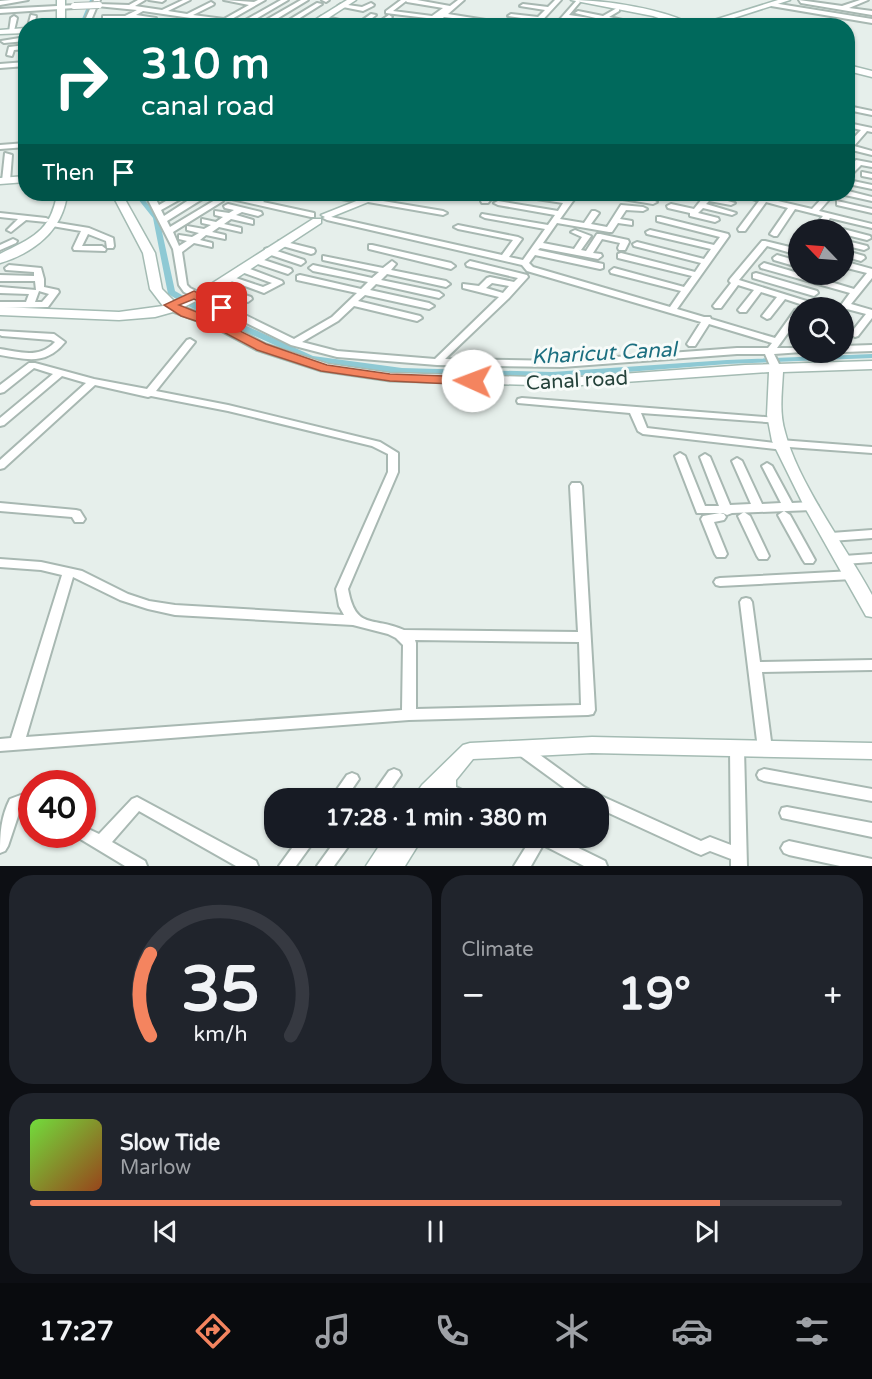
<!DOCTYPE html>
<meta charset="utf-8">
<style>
:root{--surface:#171b24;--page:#20242c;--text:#f1f3f6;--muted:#9ea1a6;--line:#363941;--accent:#f4845f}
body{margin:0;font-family:"Varela Round",sans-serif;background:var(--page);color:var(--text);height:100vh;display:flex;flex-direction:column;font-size:22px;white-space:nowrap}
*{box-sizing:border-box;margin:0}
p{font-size:20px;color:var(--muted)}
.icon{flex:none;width:33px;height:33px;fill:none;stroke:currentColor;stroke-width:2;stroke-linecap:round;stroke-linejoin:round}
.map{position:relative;height:866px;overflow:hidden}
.details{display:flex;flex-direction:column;gap:9px;padding:9px;background:#0d0f14;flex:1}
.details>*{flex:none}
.guide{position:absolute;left:18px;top:18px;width:837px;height:183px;border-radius:24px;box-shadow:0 2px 4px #0004;background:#00695c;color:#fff;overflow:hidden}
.needle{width:39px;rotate:295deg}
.controls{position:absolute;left:788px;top:219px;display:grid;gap:12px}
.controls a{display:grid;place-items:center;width:66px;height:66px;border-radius:50%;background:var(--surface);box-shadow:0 2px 4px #0004;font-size:30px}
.speed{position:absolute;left:18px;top:770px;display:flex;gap:12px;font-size:30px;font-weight:700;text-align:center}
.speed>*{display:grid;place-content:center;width:78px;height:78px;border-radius:50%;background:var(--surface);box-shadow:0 2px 4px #0004;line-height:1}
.speed .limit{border:9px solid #d22;background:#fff;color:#111}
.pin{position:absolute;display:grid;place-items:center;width:51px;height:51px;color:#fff;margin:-26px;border-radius:12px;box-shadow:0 3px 9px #0006}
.me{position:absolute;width:66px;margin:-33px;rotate:272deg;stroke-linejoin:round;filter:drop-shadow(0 0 4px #0008)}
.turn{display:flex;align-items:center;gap:21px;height:126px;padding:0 24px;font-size:27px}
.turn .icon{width:78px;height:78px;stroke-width:2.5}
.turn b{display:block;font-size:42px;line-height:51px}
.then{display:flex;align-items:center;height:57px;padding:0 24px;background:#0003;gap:12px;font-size:22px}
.big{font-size:45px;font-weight:700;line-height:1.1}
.details .widget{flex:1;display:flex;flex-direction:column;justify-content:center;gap:9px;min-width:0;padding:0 21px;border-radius:24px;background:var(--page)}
.details .dial{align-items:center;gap:0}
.dial svg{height:156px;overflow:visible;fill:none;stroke:var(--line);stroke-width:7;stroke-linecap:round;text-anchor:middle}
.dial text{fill:var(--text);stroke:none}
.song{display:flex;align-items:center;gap:18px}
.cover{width:72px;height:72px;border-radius:9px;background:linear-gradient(135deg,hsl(100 70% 55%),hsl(20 70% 35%))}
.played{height:6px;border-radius:3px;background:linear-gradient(90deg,var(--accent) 85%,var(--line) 85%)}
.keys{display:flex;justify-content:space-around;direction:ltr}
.heat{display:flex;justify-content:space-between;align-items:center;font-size:33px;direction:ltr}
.details .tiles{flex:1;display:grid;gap:9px;grid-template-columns:1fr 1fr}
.widget:last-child{grid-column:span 2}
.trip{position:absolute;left:264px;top:788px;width:345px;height:60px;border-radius:24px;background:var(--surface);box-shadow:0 2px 4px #0004;font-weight:700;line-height:60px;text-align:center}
.tab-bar{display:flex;height:96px;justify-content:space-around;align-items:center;background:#090b0e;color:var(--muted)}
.tab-bar .icon{width:42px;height:42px}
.tab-bar .selected{color:var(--accent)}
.tab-bar b{font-size:27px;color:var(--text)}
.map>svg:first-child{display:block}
</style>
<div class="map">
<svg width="872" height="866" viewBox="0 0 872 866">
<rect width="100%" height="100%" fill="#e6efeb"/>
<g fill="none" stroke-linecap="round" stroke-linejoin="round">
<g fill="#8ec9d4" fill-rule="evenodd">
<path d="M90,0H94L86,19L91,26H86L82,19Z"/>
<path d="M134,194H140L159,218L175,291L196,303L313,356L402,368L552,372L727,360L872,354V358L727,364L552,378L402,374L308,360L190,307L168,294L153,218Z"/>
</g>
<defs>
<g id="street">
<path d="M11,0H28L0,5V1Z"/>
<path d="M94,0H100L98,4L129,5L138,0H145L135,6L162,10L183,0H190L168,11L187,14L211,2L214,4L213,5L193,15L224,19L249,5L224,0L254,2L258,0H265L230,20L242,22L281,0H288L249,23L259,24L301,0H308L265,26H245L143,11L136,15L156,18V20L131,18L118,26H110L120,19H105L103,18V16H125L137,10L97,6L92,18L98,26H92L86,18Z"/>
<path d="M149,0H165L162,2Z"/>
<path d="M322,0H329L326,2Z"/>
<path d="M401,0H417L450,6L458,0H464L448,14L492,21L489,26H483L485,22L444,17L434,26H427L435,19L386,13V11ZM406,1L407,2L443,8L432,16L393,11Z"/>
<path d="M555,0H561L537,26H530L535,20L508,16L511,14L538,17L545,10L520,6L523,4L548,7Z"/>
<path d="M577,0L580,2L569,15L604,20L575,13L578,11L603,16L617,8L619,9V11L609,17L636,23C630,27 621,22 614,25L567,18L560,26H554Z"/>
<path d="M799,0L842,6L860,0H868L849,8L872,11V15L801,3Z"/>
<path d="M317,3L322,4L287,26H279Z"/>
<path d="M371,3L374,5L373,6L363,11L338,6L341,4L362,7Z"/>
<path d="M773,3L872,19V23L771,6V4Z"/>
<path d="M76,5L77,6L74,8L0,13V9Z"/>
<path d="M371,14L376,15L362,26H354Z"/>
<path d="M31,15L36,16L34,26H28Z"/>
<path d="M389,15L392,17L391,18L380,26H373Z"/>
<path d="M14,16L17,18L14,31L9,32L11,18Z"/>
<path d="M322,16L344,21L341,23L320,19L319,18Z"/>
<path d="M312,22L323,25L324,26L310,25V23Z"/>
<path d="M26,37V41L4,43L1,41Z"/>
<path d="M26,45V49L14,50L12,56L7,55L9,47Z"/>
<path d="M26,62V66L0,68V64Z"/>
<path d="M848,106L872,111V115L848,110Z"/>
<path d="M848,123L872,128V132L867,131L854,146L872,151V155L848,149V144L861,130L848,127Z"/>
<path d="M26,143V147L0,149V145Z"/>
<path d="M5,153L12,155L10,181L6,183L2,181Z"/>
<path d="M22,154H26L25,181L21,179Z"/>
<path d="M856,160L872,163V167L861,165L851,175H848V169Z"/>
<path d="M862,172L872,174V178L862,176Z"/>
<path d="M853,181L872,185V189L853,185Z"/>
<path d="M848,191L872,197V201L845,195Z"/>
<path d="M145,194H153L159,205L178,194H187L186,196L161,210L164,216L198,194H204V198L167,221L170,227L220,197L215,196L214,194H226L255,200L265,194H273L263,202L314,213V217H311L223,197V201L173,232L179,246L187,241L179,239V235L192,237L199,233L187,230V226L204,229L211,225L202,223V219L216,222L223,217L215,215V211L229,213L234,210L225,208L224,206L228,204L261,212L262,214L258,216L242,212L236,215L253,220V224L231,219L224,224L241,228V232L219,227L212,232L225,235V239L206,235L200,240L212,243V247L194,243L182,252L187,285L190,288L294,339L332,317L357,293L297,280V276L300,275L361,289L368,282L313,271L309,268L313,265L372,278L379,272L323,260V256L383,268L392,261L396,264L391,270L446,281L450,284L446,287L387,274L381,280L439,292L443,295L439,298L376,284L370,290L429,303L434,306L429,309L365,295L358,301L420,316L422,318L417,321L354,306L338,321L302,342L337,351L435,359L499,297L463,288V284L479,286L487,278L490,277L514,282L518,278L467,266L466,264L470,261L527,275L528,277L509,298L445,359L562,361L737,348H768L772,343L709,324L695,346H689L687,344L701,322L527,271L522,265L327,220L323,218L327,216L502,255L513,240L458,229L454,227L458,225L518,237L522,239L509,257L523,260L545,229L485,218L481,216L482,214L548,225L555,215L498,205L494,203L498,201L558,211L563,203L517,196L513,194H529L566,199L570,194H578L560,219L584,223L592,211H595L599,213L591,224L607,227L621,205L643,207L647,209L643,211L626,210L620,219L632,221V225L618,223L612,232H609L557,223L543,243L574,249L582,237L571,232L575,230L591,236L581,250L586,251L597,234H600L628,240L629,242L625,250H619L618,248L620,243L602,239L593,253L601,254L602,256L598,259L540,248L538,250L603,264V268L600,269L535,255L529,263L533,267L670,307L681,291L611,273L610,271L614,268L684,287L692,276L618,258V254L621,253L695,272L701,263L634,246L633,244L637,242L704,259L711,249L647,234L646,232L650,230L714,245L720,237L657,221V217H660L728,234L729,236L677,309L704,317H710L711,319L775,338L795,310L798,309V319L777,348H798V352H802L774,354L781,368L776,371L771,368L765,354H737L562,367L437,365L337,357L291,345L184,292L179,285L173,249ZM492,283L509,286L503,293L486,288Z"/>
<path d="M320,194C332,193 347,193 357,199L353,201L324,196Z"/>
<path d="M461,194H469L461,199L457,197Z"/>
<path d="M487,194H495L488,203H482L481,201Z"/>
<path d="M601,194H616L653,200L657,202L653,204L605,196Z"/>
<path d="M685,194L706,195L707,194H715L713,197L735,203L731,205L709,201L706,204L736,213L732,215L703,208L698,213L718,218L719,220L715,222L690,216V213L668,208L667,206L671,204L694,209L702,199Z"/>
<path d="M737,194H748L812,209L826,194H834L819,211L872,224V228L830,218L825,224L840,230L821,228L811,230L823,216L795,209L777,236H774L770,234L788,208L766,202L745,231H739L738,229L759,201Z"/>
<path d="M365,198L443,211L447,213L443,215L368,202H365Z"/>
<path d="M837,201L872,209V213L837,205Z"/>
<path d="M0,213L46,218L50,220L46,222L26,220L11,232L7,230L18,219L0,217Z"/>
<path d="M52,222L89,228L113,238L114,246L113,248H107L106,241L88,234L82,246H102L106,249L105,251L74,250L73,248L81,231L52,226Z"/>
<path d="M843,229L870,236L871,238L867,240L843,234V230H840Z"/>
<path d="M13,239L17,241L16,243L0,250V245Z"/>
<path d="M843,240L867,246L868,248L864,250L843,245Z"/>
<path d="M279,241H282L314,249L315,251L314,253L311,254L279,245Z"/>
<path d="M762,241H765L798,249V255L767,246L739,280L829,308H814L808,306L807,308L798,309L800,304L785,299L770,318L767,319L762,316L777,297L761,292L746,312H740L738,310L754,290L738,285L721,308H715L713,306L731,283L729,281L730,279Z"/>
<path d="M369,245H372L451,263L455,266L451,269L369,249Z"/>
<path d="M268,248L304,260L305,262L301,265L265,253V249Z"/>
<path d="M843,250L864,256L865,258L861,261L843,256Z"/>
<path d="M777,255L798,261V267L774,260L773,258Z"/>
<path d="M255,257L291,269L292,271L288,274L252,262L251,260Z"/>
<path d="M843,261L872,269V278L851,304L872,310V318L858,336L855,337L850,334L866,314L847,309L843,311V308H839L850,293L761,268L760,266L764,263L798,273V274H804L854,289L867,273L843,267Z"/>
<path d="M9,265L41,268L44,279V287L58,290L59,292L48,307L0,308V302H26L29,294L0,293V287L36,290L35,281H0V275L34,276V272L6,270L5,268ZM39,291L49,294L42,302H35Z"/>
<path d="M242,266L282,281L283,283L264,293L223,278L227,275L263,287L272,283L239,271V267Z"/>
<path d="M756,273L817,291L818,293L814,296L753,278V274Z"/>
<path d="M213,284L251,297L252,299L248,302L210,289V285Z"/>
<path d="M0,331L54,334L65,342C46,366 26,359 0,355V349C20,352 39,359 55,342L51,340L2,336L0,335Z"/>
<path d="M190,339L195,342L156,391L228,405L380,442L398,453V472L348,589C356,631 372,616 404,630L578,632L570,486L572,483H580L582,486L595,710L593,714L588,715L409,720L0,751V739L11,738L62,575L41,570L0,567V559L41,562L82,571L128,594L149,601L175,605L344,615L339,606L336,589L388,472V454L372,446L228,411L151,396L148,397L95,385L4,468L0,469V460L86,383L62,376L4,425L0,426V418L53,374L34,368L4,392L0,393V385L29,363H35L94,379L147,389L187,340ZM73,577L120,600L148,609L175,615L353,625L388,634L396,638L403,645L402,710L26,737ZM415,640L579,642L581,705L416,709V643Z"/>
<path d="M872,345V351L843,352V346Z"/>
<path d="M522,398L777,418L782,421L781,423L641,413L647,428L775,443L780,440L872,447V453L789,447L784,450L643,434L638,431L630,413L518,403L517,401L518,399Z"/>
<path d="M680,453L685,456L705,506H719L700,457L705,454L710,457L730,505L751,504L732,461L737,458L742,461L762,504L781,503L762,466L767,463L772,466L792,503L812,502L818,506L812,510L732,513L727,515L723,513H697L675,456Z"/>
<path d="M0,503L76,510L80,511L85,519L83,522H75L72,517L0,511Z"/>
<path d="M784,511L790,515L815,560L813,563H805L803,560L778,515Z"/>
<path d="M744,512L750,516L769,556L767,559H759L757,556L738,516Z"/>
<path d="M720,513L724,514L726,517L724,520L714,522L727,554L725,557H717L715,554L701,519L703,516Z"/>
<path d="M872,530V538L831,541L827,540L825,537L827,534L831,533Z"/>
<path d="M872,554V562L844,564L840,563L838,560L840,557L844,556Z"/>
<path d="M853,571L857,572L859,575L857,578L853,579L720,586L716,585L714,582L716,579L720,578Z"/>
<path d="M746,598L750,599L752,602L760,662L872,660V670L762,672L772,749L770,753L765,755L760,753L758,749L740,602L742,599Z"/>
<path d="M520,742L525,744L584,787L599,795L701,841L710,837L731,845L730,749L732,745L737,743L742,745L744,749L747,866H731V859L710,851L701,855L696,853L598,808V798H579L574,795L515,752L513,748L515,744Z"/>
<path d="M394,769L399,771L401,775L385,798H370L389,771Z"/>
<path d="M764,769L872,789V801L764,781L759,779L757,775L759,771Z"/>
<path d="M352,773L357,775L359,779L346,798H331L347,775Z"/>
<path d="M446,782L470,794L472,798C460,798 446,800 439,788L441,784Z"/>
<path d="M26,793L32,795V808L25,806L21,807L8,846L5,851L0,853C0,833 1,817 10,799Z"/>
<path d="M137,797L256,861L258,866H236L139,811L112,842L145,861L147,866H125L77,837L75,834H82V826L99,834L132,799Z"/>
<path d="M787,807L872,823V837L782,818L780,813L782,808Z"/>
<path d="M300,837H317L296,866H279Z"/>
<path d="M338,837H355L334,866H317Z"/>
<path d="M532,837H556L605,861L607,866H584L543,845L531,866H514Z"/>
<path d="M789,841L872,859V866H840L789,855L784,853L781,848L784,843Z"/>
</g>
<g id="secondary">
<rect x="57" y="0" width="8" height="26"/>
<path d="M347,0H356L316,26H305Z"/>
<path d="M571,0C606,0 665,9 695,26H681L653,16Z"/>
<path d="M778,0H790L709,26H695Z"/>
<path d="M26,28V33L0,34V30Z"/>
<path d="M848,65L872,71V77L848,71Z"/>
<path d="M26,176V182L0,184V178Z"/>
<path d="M57,194H67C63,230 34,253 0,263V254C31,238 51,232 57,194Z"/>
<path d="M112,194H122L155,253L162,289L175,302L211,284L313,219H321V223L220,289L184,307L223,321L266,344L328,364L390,373L567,378L745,365L872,361V369L783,372C782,392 779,413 785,432C798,483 846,547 872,595V617L866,616L804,506L772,441L767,415L769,372L567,386L390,381L321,371L256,350L213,327L173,312L155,317L119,320L0,315V307L119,312L163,306L150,289L143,253Z"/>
<path d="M374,194H388L331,217L327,218L321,215Z"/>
<path d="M592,737L872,743V759L592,753L473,759L456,780V788L451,798H413L422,785L463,745L470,743Z"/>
<path d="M385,837H423L405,866H366Z"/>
</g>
</defs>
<use href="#street" stroke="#a8b8b2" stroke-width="4"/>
<use href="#secondary" stroke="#a4bbb3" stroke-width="3"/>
<use href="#street" fill="#fff" fill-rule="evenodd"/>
<use href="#secondary" fill="#fff" fill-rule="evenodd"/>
<defs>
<path id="street-bridge" d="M74,6L99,5"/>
</defs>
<use href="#street-bridge" stroke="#a8b8b2" stroke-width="8" stroke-linecap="butt"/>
<use href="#street-bridge" stroke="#fff" stroke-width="6"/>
</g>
<path fill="#f4845f" stroke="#9f563e" stroke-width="1.5" d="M194,291L228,308L218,311L194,299L179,305L222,322L266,344L327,365L390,374L473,377L480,381L473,385L390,381L321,371L257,350L214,327L181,316L164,305Z"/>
<g text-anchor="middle" stroke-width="6" stroke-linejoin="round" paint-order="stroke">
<g font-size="20" fill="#24423a" stroke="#f7fbf9">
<text transform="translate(577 380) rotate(-3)" y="7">Canal road</text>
</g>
<g font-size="21" font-style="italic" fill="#1c6f80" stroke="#f7fbf9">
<text transform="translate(604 353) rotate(-3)" y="7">Kharicut Canal</text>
</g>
</g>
</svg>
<div class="controls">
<a><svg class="needle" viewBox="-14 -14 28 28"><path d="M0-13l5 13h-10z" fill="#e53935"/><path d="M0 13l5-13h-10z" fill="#9ea1a6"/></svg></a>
<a><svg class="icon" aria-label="search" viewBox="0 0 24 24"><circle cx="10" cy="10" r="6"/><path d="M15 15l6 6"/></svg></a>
</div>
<div class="speed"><div class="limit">40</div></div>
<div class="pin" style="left:222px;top:308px;background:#d93025"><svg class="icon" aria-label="arrive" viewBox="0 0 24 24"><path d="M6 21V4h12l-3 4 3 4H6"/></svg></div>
<svg class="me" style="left:473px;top:381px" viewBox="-20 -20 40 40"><circle r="19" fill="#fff"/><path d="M0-13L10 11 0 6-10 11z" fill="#f4845f"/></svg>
<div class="trip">17:28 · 1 min · 380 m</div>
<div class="guide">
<div class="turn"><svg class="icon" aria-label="right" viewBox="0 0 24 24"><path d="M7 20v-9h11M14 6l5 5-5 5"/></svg><div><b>310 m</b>canal road</div></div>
<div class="then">Then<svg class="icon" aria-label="arrive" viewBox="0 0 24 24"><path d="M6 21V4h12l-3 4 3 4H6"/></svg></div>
</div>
</div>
<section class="details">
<div class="tiles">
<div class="widget dial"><svg viewBox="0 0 100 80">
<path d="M14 69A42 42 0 1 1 86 69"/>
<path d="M14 69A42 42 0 0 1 14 27" stroke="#f4845f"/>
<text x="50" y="56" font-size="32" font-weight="700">35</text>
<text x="50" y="72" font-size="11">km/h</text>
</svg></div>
<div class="widget"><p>Climate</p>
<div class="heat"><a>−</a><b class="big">19°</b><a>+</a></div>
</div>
<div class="widget">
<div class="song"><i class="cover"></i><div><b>Slow Tide</b><p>Marlow</p></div></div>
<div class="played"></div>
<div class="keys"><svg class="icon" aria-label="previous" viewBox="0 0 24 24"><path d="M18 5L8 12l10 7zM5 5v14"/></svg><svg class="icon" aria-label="pause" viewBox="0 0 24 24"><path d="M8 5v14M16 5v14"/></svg><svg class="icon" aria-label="next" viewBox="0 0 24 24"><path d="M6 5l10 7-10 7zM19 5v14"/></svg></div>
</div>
</div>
</section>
<nav class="tab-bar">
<b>17:27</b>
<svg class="icon selected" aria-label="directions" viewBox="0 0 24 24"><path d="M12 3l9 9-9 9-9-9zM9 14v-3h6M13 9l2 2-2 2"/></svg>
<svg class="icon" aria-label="music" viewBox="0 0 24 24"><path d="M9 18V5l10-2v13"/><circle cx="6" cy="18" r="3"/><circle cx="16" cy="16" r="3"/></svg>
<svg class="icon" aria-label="phone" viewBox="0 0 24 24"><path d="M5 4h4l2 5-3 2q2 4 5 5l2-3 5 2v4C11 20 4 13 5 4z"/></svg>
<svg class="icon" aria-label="climate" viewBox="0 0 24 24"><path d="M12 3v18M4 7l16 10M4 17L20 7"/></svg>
<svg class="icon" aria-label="car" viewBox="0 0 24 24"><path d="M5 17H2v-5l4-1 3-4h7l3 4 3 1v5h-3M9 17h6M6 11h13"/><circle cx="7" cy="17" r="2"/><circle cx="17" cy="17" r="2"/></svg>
<svg class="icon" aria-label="filters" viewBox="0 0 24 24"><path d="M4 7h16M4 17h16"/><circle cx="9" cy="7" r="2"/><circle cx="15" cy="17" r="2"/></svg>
</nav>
